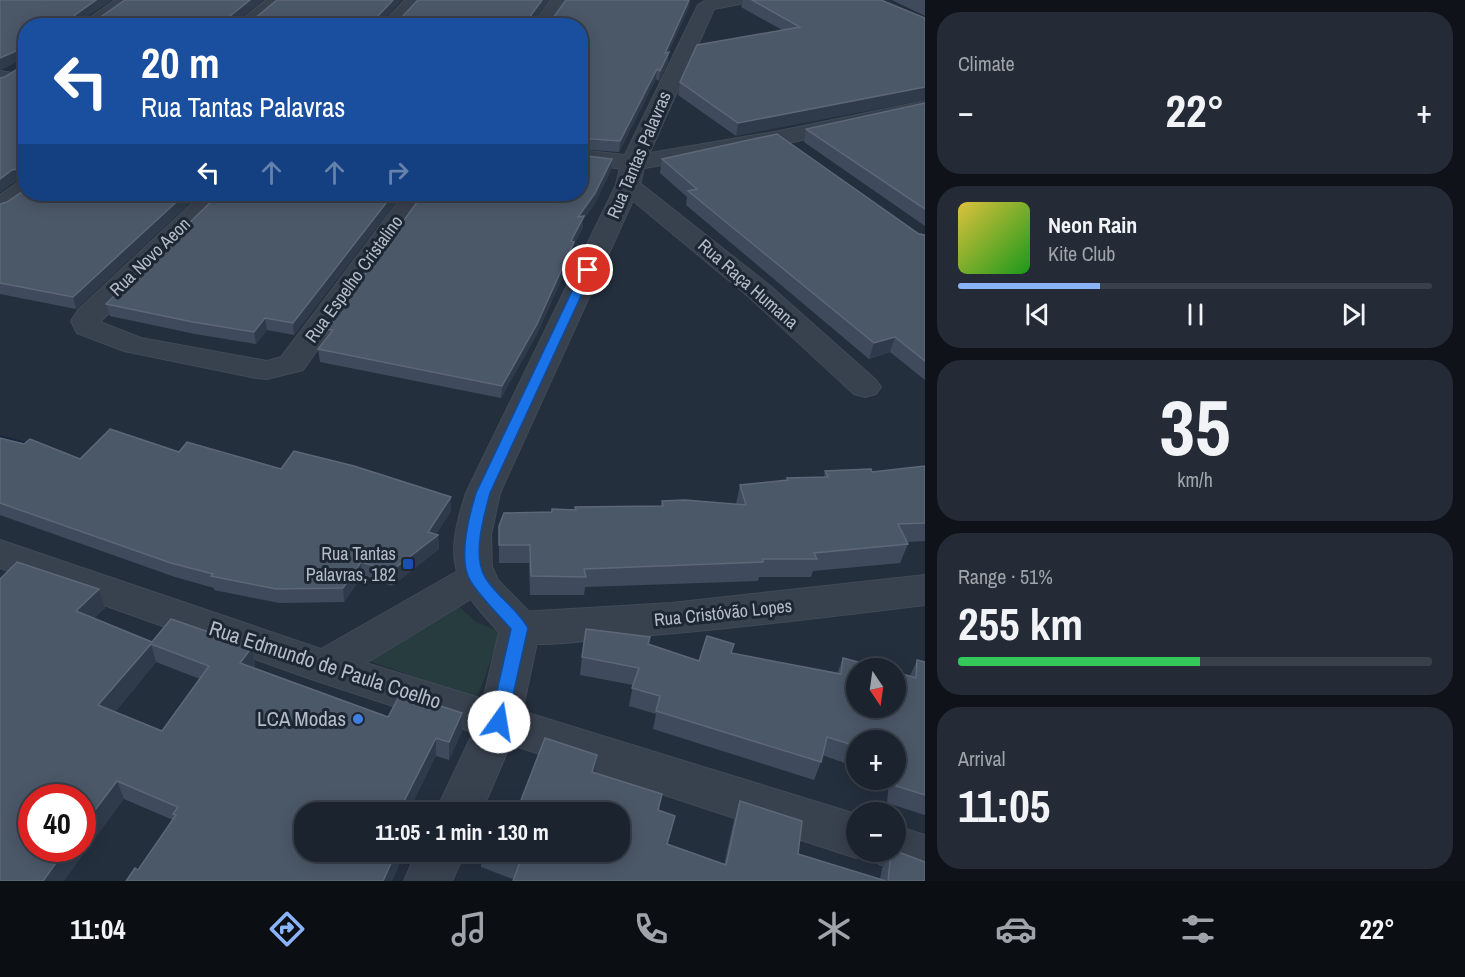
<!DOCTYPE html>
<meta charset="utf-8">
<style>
:root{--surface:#1b232e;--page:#242b36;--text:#f1f3f6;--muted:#a0a4aa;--line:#39404a;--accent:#8ab4f8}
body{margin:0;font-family:"Archivo Narrow",sans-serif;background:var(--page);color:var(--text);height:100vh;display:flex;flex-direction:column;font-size:22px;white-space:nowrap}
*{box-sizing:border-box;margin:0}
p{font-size:20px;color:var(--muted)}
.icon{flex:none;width:33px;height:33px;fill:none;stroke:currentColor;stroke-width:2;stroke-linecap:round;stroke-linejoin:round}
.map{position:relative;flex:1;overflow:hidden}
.sheet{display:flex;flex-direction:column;gap:12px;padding:12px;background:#0f1319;width:540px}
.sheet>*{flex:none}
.guide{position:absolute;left:18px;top:18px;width:570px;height:183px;border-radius:24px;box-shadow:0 3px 15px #0003,0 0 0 2px var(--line);background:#1a4fa0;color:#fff;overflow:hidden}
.needle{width:39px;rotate:167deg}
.buttons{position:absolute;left:846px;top:658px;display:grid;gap:12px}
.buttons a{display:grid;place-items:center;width:60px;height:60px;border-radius:50%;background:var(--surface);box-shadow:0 3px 15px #0003,0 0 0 2px var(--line);font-size:30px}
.speed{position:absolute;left:18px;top:784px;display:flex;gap:12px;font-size:30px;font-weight:700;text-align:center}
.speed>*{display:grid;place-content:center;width:78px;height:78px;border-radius:50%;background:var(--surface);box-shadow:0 3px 15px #0003,0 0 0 2px var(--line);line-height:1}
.speed .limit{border:9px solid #d22;background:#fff;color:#111}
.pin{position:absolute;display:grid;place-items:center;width:51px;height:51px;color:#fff;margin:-26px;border:3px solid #fff;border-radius:50%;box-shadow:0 2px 6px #0007}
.me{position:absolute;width:66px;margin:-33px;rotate:13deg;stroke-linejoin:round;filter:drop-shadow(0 0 4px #0008)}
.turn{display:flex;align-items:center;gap:21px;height:126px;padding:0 24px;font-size:27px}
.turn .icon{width:78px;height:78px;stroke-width:2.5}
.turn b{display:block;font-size:42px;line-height:51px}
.lanes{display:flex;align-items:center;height:57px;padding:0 24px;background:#0003;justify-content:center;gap:30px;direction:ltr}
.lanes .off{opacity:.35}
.big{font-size:45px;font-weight:700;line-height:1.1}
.sheet .card{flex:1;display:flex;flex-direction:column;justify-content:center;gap:9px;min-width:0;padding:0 21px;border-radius:24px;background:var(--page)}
.sheet .dial{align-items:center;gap:0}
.dial b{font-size:78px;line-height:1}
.song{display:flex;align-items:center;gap:18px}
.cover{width:72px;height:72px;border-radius:9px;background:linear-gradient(135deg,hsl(50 70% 55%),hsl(120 70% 35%))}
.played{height:6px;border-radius:3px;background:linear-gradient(90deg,var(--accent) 30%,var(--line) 30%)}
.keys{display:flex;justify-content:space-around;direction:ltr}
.heat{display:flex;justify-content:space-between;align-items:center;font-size:33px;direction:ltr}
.charge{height:9px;border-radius:4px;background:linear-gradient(90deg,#34c759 51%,var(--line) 0)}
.trip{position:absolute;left:294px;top:802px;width:336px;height:60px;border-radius:24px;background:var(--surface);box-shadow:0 3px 15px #0003,0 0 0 2px var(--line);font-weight:700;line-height:60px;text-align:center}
.dock{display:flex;height:96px;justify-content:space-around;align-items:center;background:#0b0e12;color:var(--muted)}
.dock .icon{width:42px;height:42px}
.dock .current{color:var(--accent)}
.dock b{font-size:27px;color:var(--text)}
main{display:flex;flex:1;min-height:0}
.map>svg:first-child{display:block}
</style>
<main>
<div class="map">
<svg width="925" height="881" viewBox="0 0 925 881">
<rect width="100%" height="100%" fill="#242f3e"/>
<path fill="#263c3f" d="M457,605L476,622L501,632L477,698L366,660Z"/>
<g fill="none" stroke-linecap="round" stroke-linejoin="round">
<path fill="#17263c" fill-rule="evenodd" d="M0,435L30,443L31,445L26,448L0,441Z"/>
<defs>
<g id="minor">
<path d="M115,0H136L100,26H78Z"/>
<path d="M266,0H286L255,26H234Z"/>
<path d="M405,0H424L400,26H380Z"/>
<path d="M551,0H569L551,26H532Z"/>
<path d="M0,71L26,75V87L0,83Z"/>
<path d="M925,101V113L779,145L633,170L580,164V150L633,156L779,131Z"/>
<path d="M628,178L636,180L769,285L876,380L881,387L876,394L865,397L854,394L749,297L620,190L616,185L620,180Z"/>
<path d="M26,181V194H34L9,212L0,214V195L17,183Z"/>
<path d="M202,194H228L100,322L141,338L267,361L281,357L404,194H428L303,370L267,379L256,378L124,351L77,333L71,321L78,310Z"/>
<path d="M0,540L321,649L463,568L476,564L489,568L495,578L489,588L366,663L856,814V852H871L856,858L311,679L0,568Z"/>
<path d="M925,575V605C819,618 713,631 606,639C574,641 536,649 506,639L500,628L506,617L520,612L672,603Z"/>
<path d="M896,826L925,835V881L879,864L874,852H896Z"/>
</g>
<g id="tertiary">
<path d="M706,0H743L740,4L714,9L645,163L640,185L500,493L491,535L492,567L498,580L534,617L540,628L520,722L481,813H435L478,722L499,632C451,581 444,561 466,493L616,185L621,163L698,5Z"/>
<path d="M417,852H465L452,881H404Z"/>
</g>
</defs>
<use href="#minor" stroke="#414a57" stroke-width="2"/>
<use href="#tertiary" stroke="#414a57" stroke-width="2"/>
<use href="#minor" fill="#38414e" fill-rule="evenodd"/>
<use href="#tertiary" fill="#38414e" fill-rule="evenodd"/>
</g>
<g fill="#3f4b5c" fill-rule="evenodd">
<path d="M0,0H111L85,18H99L125,0H263L240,19H400L549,0L535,19L553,18L566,0H690L689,7L668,52V62L659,81L656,79L619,152L580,149V26H26V182L25,180L16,181L0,192V78L5,77L24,65L25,58L0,70Z"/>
<path d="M743,0H881L736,136L678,95L680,82L782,30L741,7Z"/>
<path d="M892,0H925V16Z"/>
<path d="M925,103V226L804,142L806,129Z"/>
<path d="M662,159L925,235V380L890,352L869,359L686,205L687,197L660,173Z"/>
<path d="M611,170L594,205L583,220V227L573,246V254L536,336L501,398L320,362L318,349L326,339L325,329L451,197Z"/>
<path d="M26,194H199L76,309L0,294V204L7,202Z"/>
<path d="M219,194H402L294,335L267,330L256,344L195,334L110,316L106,304Z"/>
<path d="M0,438L80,459L179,452L451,497V511L436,534L438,535L439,549L392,586L362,576L344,602L279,603L214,590V588L175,577L0,515Z"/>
<path d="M925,466V541L907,542L908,544L900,563L813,571L811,577H759L758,581L585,587L584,595H530L529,563H499V526L551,512L552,509L575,510V507L661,506L662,501L736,504L740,485L786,481L787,478L824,477L825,471L872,472Z"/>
<path d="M99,589L105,608L94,618L152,642L252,647L255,665L254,668L388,717L462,731L449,760L436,756L304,852H398L399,866L138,870L173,820L124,799L0,881ZM156,662L200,679L162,731L115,712Z"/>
<path d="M650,637L649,644L699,661L732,653L837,674L843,658L910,676L917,660L925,662V815L887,803L889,780H896V741H856V767L822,755L821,762L814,780L653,729L656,714L629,706L633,685L580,675L582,657Z"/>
<path d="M595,773L659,810L667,844L724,865L734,820L740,801L798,854L880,879L882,869L890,852H896L925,881H513V879L481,867V852H620Z"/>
</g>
<g fill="#2f3b4b">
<path d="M96,0H111L77,24L74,18L75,15Z"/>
<path d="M250,0H263L232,26L230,16Z"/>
<path d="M393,0H402L378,26L377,17Z"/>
<path d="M542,0H549L530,25L531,15Z"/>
<path d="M689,0H690L689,7L664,63L665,53Z"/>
<path d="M25,47L26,58L0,70V58Z"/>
<path d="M669,52L668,62L659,81L660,71Z"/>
<path d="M657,69L656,79L619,152L620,141Z"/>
<path d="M925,87V100L736,136L738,123Z"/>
<path d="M612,159L611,170L594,205L583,220V227L573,246V254L536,336L501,398L502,386L571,241L578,217Z"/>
<path d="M24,168L26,180L16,181L0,192V179L12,170Z"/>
<path d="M185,194H199L76,309L73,297Z"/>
<path d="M393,194H402L294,335L293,323Z"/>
<path d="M265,318L267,330L256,344L254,332Z"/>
<path d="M895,337L890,352L869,359L874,343Z"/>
<path d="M451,497V511L434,538L438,535L439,549L392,586L391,571L428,532Z"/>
<path d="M361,562L362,576L344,602L343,588Z"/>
<path d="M99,589L105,608L82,629L76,611Z"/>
<path d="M151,644L156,662L105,724L98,705Z"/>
<path d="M252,647L255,665L244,681L240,663Z"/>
<path d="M462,713V731L449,760V742Z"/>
<path d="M436,738V756L408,813H398Z"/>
<path d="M597,755L595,774L592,772Z"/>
<path d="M117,781L124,799L64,881H43L66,849H82V827Z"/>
<path d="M396,852H398L399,866L392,881H383Z"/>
</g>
<g fill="#4b5868" stroke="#5c6777" stroke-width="1.5" fill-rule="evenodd">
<path d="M0,0H96L75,15L74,18H99L125,0H250L230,16L233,19H254L277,0H393L377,17L380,19H400L418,0H542L531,15L532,19L553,18L566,0H689L665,53L669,52L660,71L657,69L620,141L580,138V26H26V181L24,168L12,170L0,179V78L5,77L24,65L25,47L0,58Z"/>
<path d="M752,0H881L925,18V87L738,123L680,82L697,45L800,27Z"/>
<path d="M925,103V209L806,129Z"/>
<path d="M777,134L919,234L925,235V361L895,337L874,343L688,191L697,189L662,159Z"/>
<path d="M580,155L612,159L595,193L578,217L584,216L571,241L574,242L537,324L502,386L318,349L333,330L325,329L423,194H449L451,197L453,194H580Z"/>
<path d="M26,189V194H185L73,297L0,283V204L7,202Z"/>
<path d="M219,194H393L293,323L265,318L254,332L193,322L106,304Z"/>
<path d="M110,429L179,452L187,442L281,469L294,451L354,466L451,497L428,532L438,535L391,571L361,562L343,588L276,589L211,576L213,574L171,563L0,503V438L24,444L30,439L80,459Z"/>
<path d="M925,466V523L898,524L908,544L814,553L817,559H763V562L584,569L586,577L531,576L530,545H499V526L504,513L552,512V509L576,510L575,507L663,506L662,501L685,500L746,505L740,485L788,480L787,478L828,477L825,471L871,469L872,472Z"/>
<path d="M17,562L99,589L76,611L152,642L171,619L252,647L240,663L388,717L401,693L462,713L449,742L436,738L398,813H304V852H396L383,881H126L135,868L138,870L176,815L173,814L178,807L117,781L82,827V798H32V849H66L43,881H0V579ZM151,644L209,666L162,731L98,705Z"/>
<path d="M586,629L650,637L648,644L699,661L707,636L734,644L731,653L841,674L843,658L884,669H856V708H896V672L916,678L917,660L925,662V795L896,786L898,760L896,759V741H856V746L827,737L821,762L656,711L660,696L632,688L639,668L582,657Z"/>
<path d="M545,738L597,755L592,772L662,794L658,810L675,816L667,844L726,865L740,801L802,821L798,854L886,881H513L520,862L492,852H620V813H516Z"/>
<path d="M896,851L925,862V881H888L891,852Z"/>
</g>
<path fill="#1a73e8" stroke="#114b97" stroke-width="1.5" d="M588,266L593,270L490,493C484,516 472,555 485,577C496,596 517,608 528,628L507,722L505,728L499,730L492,728L490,722L511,629C498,614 482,599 471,582C457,560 469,516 476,493L582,270Z"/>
<rect fill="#1a4fb4" stroke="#1d2633" stroke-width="2" x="402" y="558" width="12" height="12" rx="3"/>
<circle fill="#3f7fe0" stroke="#1d2633" stroke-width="2" cx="358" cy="719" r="6"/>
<g text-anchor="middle" stroke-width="6" stroke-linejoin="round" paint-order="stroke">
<g font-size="18" fill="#b4bcc9" stroke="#1d2633">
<text transform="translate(639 155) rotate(-67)" y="6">Rua Tantas Palavras</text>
<text transform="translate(150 257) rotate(-44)" y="6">Rua Novo Aeon</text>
<text transform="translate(354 279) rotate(-54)" y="6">Rua Espelho Cristalino</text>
<text transform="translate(748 284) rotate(41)" y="6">Rua Raça Humana</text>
<text transform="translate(723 613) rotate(-6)" y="6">Rua Cristóvão Lopes</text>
</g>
<g font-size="18" fill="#b4bcc9" stroke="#1d2633" text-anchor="end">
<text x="396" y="560">Rua Tantas<tspan x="396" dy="21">Palavras, 182</tspan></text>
</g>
<g font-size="21" fill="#b4bcc9" stroke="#1d2633">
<text transform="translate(325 665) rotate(18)" y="7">Rua Edmundo de Paula Coelho</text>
</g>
<g font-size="21" fill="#b4bcc9" stroke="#1d2633" text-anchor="end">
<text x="346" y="726">LCA Modas</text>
</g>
</g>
</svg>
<div class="buttons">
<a><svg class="needle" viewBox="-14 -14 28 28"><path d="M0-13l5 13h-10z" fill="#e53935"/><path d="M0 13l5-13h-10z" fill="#a0a4aa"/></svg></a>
<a>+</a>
<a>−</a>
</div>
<div class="speed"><div class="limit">40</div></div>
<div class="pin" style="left:588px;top:270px;background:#d93025"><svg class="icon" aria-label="arrive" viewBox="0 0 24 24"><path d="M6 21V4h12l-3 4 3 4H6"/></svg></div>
<svg class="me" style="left:499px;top:722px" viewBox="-20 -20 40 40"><circle r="19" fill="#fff"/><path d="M0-13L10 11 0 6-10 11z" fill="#1a73e8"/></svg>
<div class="trip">11:05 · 1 min · 130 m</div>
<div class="guide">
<div class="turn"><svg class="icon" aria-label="left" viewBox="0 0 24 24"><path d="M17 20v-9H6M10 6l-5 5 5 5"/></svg><div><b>20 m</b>Rua Tantas Palavras</div></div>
<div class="lanes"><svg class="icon" aria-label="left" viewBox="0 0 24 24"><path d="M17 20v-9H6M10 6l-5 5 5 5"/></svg><svg class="icon off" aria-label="ahead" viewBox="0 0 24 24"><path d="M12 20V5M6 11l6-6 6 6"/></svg><svg class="icon off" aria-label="ahead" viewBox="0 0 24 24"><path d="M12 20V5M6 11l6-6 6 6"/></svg><svg class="icon off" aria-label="right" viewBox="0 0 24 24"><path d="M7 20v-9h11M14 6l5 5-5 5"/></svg></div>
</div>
</div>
<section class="sheet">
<div class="card"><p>Climate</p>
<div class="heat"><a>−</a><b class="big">22°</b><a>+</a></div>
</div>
<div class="card">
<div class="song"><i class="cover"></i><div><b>Neon Rain</b><p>Kite Club</p></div></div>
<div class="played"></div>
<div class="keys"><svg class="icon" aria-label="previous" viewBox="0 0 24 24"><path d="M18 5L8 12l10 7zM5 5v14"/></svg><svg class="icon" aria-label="pause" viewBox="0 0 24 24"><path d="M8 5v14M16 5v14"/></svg><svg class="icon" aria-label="next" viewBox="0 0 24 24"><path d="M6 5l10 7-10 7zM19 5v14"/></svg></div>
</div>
<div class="card dial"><b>35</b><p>km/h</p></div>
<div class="card"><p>Range · 51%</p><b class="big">255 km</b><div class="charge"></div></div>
<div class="card"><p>Arrival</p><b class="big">11:05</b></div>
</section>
</main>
<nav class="dock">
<b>11:04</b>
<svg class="icon current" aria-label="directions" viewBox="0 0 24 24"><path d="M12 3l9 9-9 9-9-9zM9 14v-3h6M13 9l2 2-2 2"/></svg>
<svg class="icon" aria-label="music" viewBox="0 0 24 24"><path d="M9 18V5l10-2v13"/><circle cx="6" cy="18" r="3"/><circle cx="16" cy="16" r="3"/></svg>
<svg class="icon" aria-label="phone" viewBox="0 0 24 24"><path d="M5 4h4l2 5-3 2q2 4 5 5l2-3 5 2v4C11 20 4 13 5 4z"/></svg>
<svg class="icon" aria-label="climate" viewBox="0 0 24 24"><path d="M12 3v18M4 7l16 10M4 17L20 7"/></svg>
<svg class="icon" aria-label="car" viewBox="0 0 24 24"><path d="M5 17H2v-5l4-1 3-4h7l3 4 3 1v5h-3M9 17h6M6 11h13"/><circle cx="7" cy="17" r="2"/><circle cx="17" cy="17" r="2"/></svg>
<svg class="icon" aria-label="filters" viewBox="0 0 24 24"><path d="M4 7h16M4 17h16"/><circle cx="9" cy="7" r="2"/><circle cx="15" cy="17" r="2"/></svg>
<b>22°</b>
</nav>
